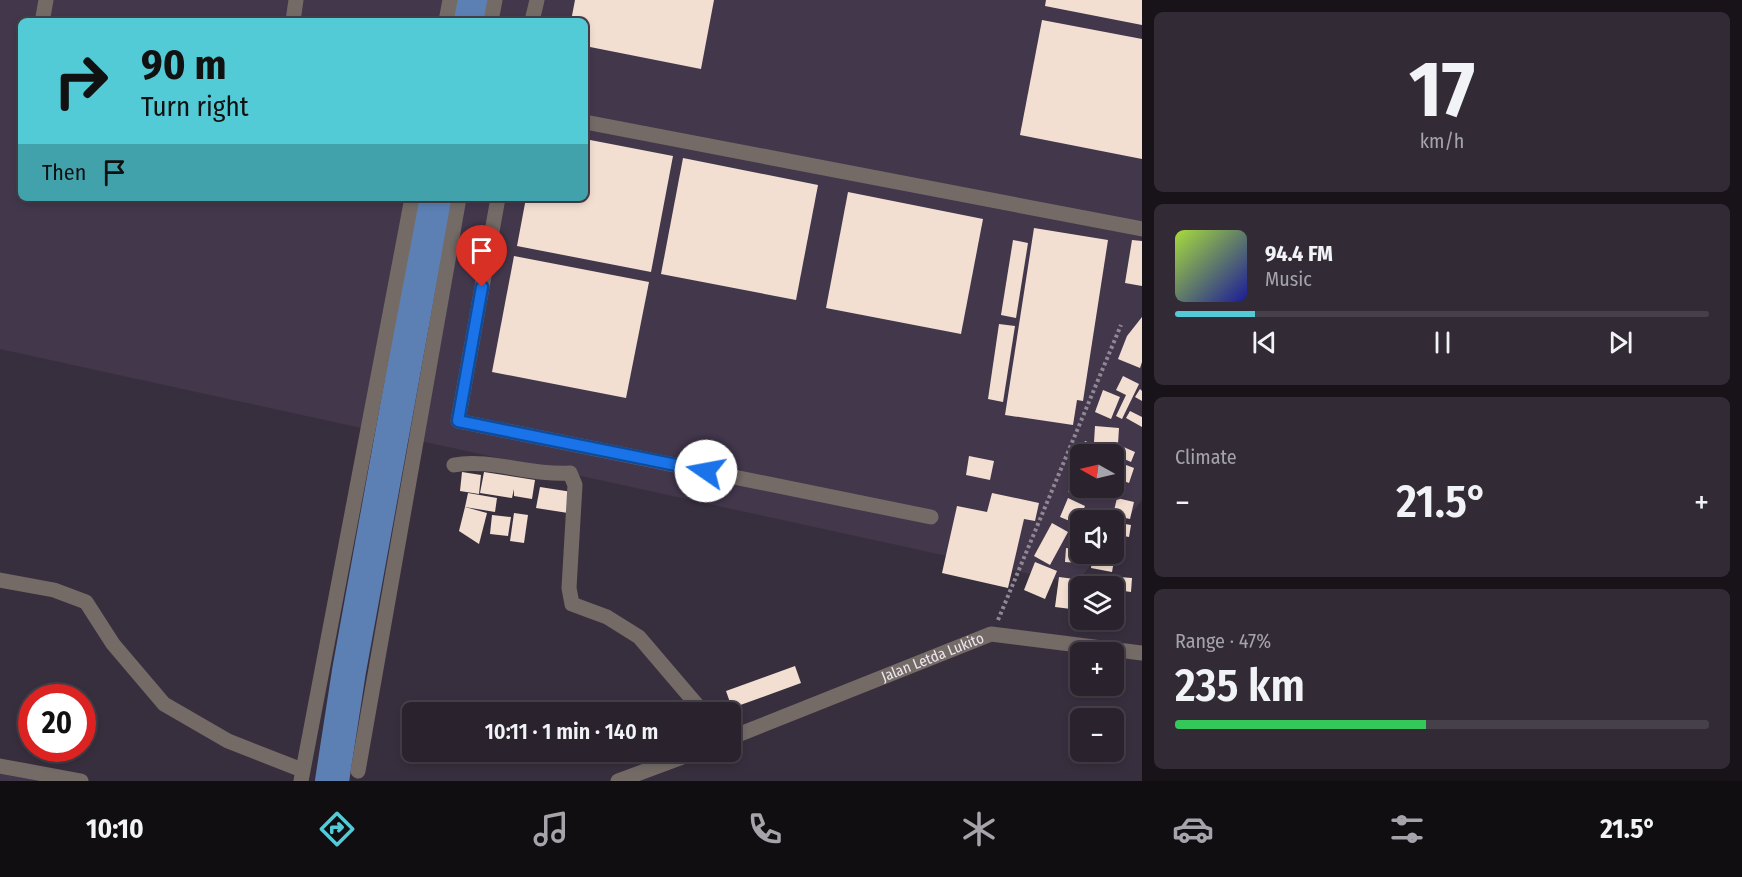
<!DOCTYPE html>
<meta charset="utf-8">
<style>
:root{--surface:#2a232e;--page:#322b36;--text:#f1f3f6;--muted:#a5a4aa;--line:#46404a;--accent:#52cbd7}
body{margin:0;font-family:"Fira Sans Condensed",sans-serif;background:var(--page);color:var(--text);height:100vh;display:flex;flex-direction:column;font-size:22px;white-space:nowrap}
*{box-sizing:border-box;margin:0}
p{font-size:20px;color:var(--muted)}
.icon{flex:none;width:33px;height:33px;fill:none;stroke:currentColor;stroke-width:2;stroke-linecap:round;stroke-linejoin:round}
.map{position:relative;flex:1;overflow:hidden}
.side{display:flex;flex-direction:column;gap:12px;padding:12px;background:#171319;width:600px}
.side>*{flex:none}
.top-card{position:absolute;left:18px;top:18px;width:570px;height:183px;border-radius:9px;box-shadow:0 3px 9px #0003,0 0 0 2px var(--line);background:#52cbd7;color:#111;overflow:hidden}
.needle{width:39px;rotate:278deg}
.controls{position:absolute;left:1070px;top:444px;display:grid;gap:12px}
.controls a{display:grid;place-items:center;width:54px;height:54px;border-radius:9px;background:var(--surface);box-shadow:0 3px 9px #0003,0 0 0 2px var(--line);font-size:30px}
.speed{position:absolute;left:18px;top:684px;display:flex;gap:12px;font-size:30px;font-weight:700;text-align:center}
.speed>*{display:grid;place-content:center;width:78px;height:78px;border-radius:50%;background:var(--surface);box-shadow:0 3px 9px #0003,0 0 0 2px var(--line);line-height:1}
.speed .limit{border:9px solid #d22;background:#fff;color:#111}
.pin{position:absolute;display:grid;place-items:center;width:51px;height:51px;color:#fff;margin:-62px -26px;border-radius:50% 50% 50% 0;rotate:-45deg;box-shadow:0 0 6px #0007}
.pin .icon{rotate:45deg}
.me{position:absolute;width:66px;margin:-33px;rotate:282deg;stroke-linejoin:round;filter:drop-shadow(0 0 4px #0008)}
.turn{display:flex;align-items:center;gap:21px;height:126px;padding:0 24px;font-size:27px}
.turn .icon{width:78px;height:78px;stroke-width:2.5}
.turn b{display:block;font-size:42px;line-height:51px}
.then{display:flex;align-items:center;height:57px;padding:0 24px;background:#0003;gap:12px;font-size:22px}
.big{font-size:45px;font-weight:600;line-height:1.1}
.side .card{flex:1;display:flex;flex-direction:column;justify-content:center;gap:9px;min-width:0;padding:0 21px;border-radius:9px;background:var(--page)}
.side .dial{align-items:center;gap:0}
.dial b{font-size:78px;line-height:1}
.song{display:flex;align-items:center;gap:18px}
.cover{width:72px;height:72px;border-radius:9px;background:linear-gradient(135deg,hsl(80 70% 55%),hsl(240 70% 35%))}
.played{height:6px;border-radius:3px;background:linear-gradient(90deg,var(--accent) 15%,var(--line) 15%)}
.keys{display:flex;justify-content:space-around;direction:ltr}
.heat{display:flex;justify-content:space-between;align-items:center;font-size:33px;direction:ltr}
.charge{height:9px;border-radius:4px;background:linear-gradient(90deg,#34c759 47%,var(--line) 0)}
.trip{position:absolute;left:402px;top:702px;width:339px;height:60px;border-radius:9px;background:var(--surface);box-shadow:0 3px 9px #0003,0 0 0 2px var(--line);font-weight:600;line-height:60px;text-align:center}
.tabs{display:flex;height:96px;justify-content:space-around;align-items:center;background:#110e12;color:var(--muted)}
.tabs .icon{width:42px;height:42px}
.tabs .on{color:var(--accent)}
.tabs b{font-size:27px;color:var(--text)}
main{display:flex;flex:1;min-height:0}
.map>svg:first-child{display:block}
</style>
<main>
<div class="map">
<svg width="1142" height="781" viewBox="0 0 1142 781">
<rect width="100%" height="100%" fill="#382f3e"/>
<g fill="#43374c" fill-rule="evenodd">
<path d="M0,0H1142V500L1113,537V520H1080V554H1100L1075,584L0,349ZM21,21H585V198H21ZM1080,454H1113V488H1080Z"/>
<path d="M0,774L40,781H0Z"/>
</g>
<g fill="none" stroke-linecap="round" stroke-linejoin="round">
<g stroke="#5c80b4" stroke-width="34">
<path d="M468,21L472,0"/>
<path d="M332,781L349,671L435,198"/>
</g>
</g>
<g fill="#f3dfd2">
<path d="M575,0H714L701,69L585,46V21H571Z"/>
<path d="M1046,0H1142V25L1045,6Z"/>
<path d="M1042,20L1142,39V159L1020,135Z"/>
<path d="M585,139L673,156L651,272L517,246L526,198H585Z"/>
<path d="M683,158L818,185L796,300L661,274Z"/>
<path d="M848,192L983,219L961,334L826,308Z"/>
<path d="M1034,228L1108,240L1083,401L1077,400L1073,425L1005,415Z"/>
<path d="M1013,240L1028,243L1016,318L1001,315Z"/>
<path d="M1132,240L1142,241V286L1125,283Z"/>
<path d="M514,256L649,282L626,398L492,372Z"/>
<path d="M1142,317V362L1140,368L1118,359L1127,336Z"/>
<path d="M999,324L1015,326L1003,402L988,399Z"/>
<path d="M1123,376L1139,384L1122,419L1116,416L1126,395L1116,390Z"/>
<path d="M1140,389L1142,391V401L1135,397Z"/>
<path d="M1103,390L1120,397L1111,419L1095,412Z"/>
<path d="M1130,411L1142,417V427L1126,418Z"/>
<path d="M1095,426L1119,428L1118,444L1094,442Z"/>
<path d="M1085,441L1107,450L1105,454H1080Z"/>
<path d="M1119,445L1135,452L1131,462L1115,455Z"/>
<path d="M969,456L994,461L990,480L966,475Z"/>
<path d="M1113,460L1134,468L1129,483L1113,477Z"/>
<path d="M1079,462H1080V477L1075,476Z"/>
<path d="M462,472L481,475L479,494L460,491Z"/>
<path d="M484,472L535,480L532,499L514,496V489L512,498L480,493Z"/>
<path d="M1071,479L1080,481V495L1068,492Z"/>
<path d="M540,487L572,492L568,513L536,508Z"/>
<path d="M468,493L497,498L495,512L465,507Z"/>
<path d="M992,493L1039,503L1035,521L1024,519L1008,588L942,573L957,506L987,512Z"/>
<path d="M1068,498L1085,506L1077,524L1060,517Z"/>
<path d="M1117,498L1134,502L1130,519L1113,515Z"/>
<path d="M465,507L487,513L479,544L459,531Z"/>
<path d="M514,513L528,515L524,543L510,541Z"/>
<path d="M492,515L511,517L508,536L490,534Z"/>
<path d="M1113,522L1131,525L1129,537L1113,534Z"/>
<path d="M1052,523L1068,532L1050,565L1034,556Z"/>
<path d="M1076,534L1080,535V548L1075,547Z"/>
<path d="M1066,548L1079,550L1078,563L1065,562Z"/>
<path d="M1093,554L1115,555L1112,572L1091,568Z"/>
<path d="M1035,562L1057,571L1045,599L1024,590Z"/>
<path d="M1092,576L1116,579L1114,591L1113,586H1091Z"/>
<path d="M1059,577L1082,580L1079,610L1055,607Z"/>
<path d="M1119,577L1132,578L1131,592L1117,590Z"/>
<path d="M795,666L801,683L732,708L726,691Z"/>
</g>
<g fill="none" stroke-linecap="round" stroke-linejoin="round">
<path stroke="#908995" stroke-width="4" stroke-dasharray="3 3" stroke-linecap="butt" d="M998,620L1121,325"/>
<g stroke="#746b67" stroke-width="15">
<path d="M45,21L43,17L46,0"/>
<path d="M293,21L296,0"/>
<path d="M446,21L450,0"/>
<path d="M491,21L495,0"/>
<path d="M532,21L537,0"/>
<path d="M585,122L1142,229"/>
<path d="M498,198L458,421L931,517"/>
<path d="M454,465C489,458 532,476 570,473L575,485L569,588L572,604L607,617L639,637L703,712"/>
<path d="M0,580L54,590L86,602L113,644L164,704L228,741L302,770"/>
<path id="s1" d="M730,738L991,634L1142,653"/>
<path d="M0,766L81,781"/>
<path d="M358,771L459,198"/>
<path d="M301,781L412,198"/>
<path d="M618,781L696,752"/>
</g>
</g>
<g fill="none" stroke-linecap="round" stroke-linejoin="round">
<defs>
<path id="route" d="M482,287L458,421L706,471"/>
</defs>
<use href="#route" stroke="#114b97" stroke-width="15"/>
<use href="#route" stroke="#1a73e8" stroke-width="10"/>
</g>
<g text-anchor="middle" stroke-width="6" stroke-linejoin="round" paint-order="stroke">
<g font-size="15" fill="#ece6f0" stroke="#382f3e">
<text dy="5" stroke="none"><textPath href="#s1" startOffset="218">Jalan Letda Lukito</textPath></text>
</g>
</g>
</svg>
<div class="controls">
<a><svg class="needle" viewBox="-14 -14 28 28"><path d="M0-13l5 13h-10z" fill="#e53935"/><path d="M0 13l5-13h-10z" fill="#a5a4aa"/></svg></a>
<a><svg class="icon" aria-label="sound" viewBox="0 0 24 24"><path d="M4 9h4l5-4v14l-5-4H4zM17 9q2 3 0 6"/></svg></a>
<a><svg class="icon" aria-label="layers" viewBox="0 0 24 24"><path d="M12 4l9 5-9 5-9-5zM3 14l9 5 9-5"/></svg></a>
<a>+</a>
<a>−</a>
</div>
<div class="speed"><div class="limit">20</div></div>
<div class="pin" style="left:482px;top:287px;background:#d93025"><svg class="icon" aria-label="arrive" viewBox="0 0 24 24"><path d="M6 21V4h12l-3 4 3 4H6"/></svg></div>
<svg class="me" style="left:706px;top:471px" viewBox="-20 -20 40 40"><circle r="19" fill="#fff"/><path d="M0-13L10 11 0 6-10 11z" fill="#1a73e8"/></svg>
<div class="trip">10:11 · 1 min · 140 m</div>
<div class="top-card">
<div class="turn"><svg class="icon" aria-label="right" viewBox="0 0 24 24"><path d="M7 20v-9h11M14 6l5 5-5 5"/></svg><div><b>90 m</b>Turn right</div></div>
<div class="then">Then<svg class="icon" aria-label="arrive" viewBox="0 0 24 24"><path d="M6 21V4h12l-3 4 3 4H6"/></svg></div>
</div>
</div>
<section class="side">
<div class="card dial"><b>17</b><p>km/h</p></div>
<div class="card">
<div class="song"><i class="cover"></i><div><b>94.4 FM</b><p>Music</p></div></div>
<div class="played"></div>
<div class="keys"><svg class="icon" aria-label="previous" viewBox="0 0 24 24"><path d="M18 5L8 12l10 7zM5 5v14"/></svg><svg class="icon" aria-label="pause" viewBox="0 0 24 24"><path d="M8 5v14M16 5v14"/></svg><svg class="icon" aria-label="next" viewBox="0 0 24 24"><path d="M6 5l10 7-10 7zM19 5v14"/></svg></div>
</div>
<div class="card"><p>Climate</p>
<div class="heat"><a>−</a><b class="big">21.5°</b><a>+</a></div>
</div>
<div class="card"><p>Range · 47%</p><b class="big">235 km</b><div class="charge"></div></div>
</section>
</main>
<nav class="tabs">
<b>10:10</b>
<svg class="icon on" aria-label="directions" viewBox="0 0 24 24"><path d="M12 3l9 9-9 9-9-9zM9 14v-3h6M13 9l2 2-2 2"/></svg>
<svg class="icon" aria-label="music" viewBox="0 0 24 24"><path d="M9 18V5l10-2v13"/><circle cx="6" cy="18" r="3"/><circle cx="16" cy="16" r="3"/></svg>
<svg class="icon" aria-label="phone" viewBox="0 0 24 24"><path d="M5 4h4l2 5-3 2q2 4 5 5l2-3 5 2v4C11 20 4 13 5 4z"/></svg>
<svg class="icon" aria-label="climate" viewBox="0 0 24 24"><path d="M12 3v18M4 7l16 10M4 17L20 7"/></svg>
<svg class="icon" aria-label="car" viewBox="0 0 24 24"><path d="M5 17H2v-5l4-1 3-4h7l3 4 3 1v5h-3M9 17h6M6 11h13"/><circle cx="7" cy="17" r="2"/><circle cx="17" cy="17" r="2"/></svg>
<svg class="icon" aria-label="filters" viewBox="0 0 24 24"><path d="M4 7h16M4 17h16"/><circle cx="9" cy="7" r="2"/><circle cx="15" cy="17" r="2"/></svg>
<b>21.5°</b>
</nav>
